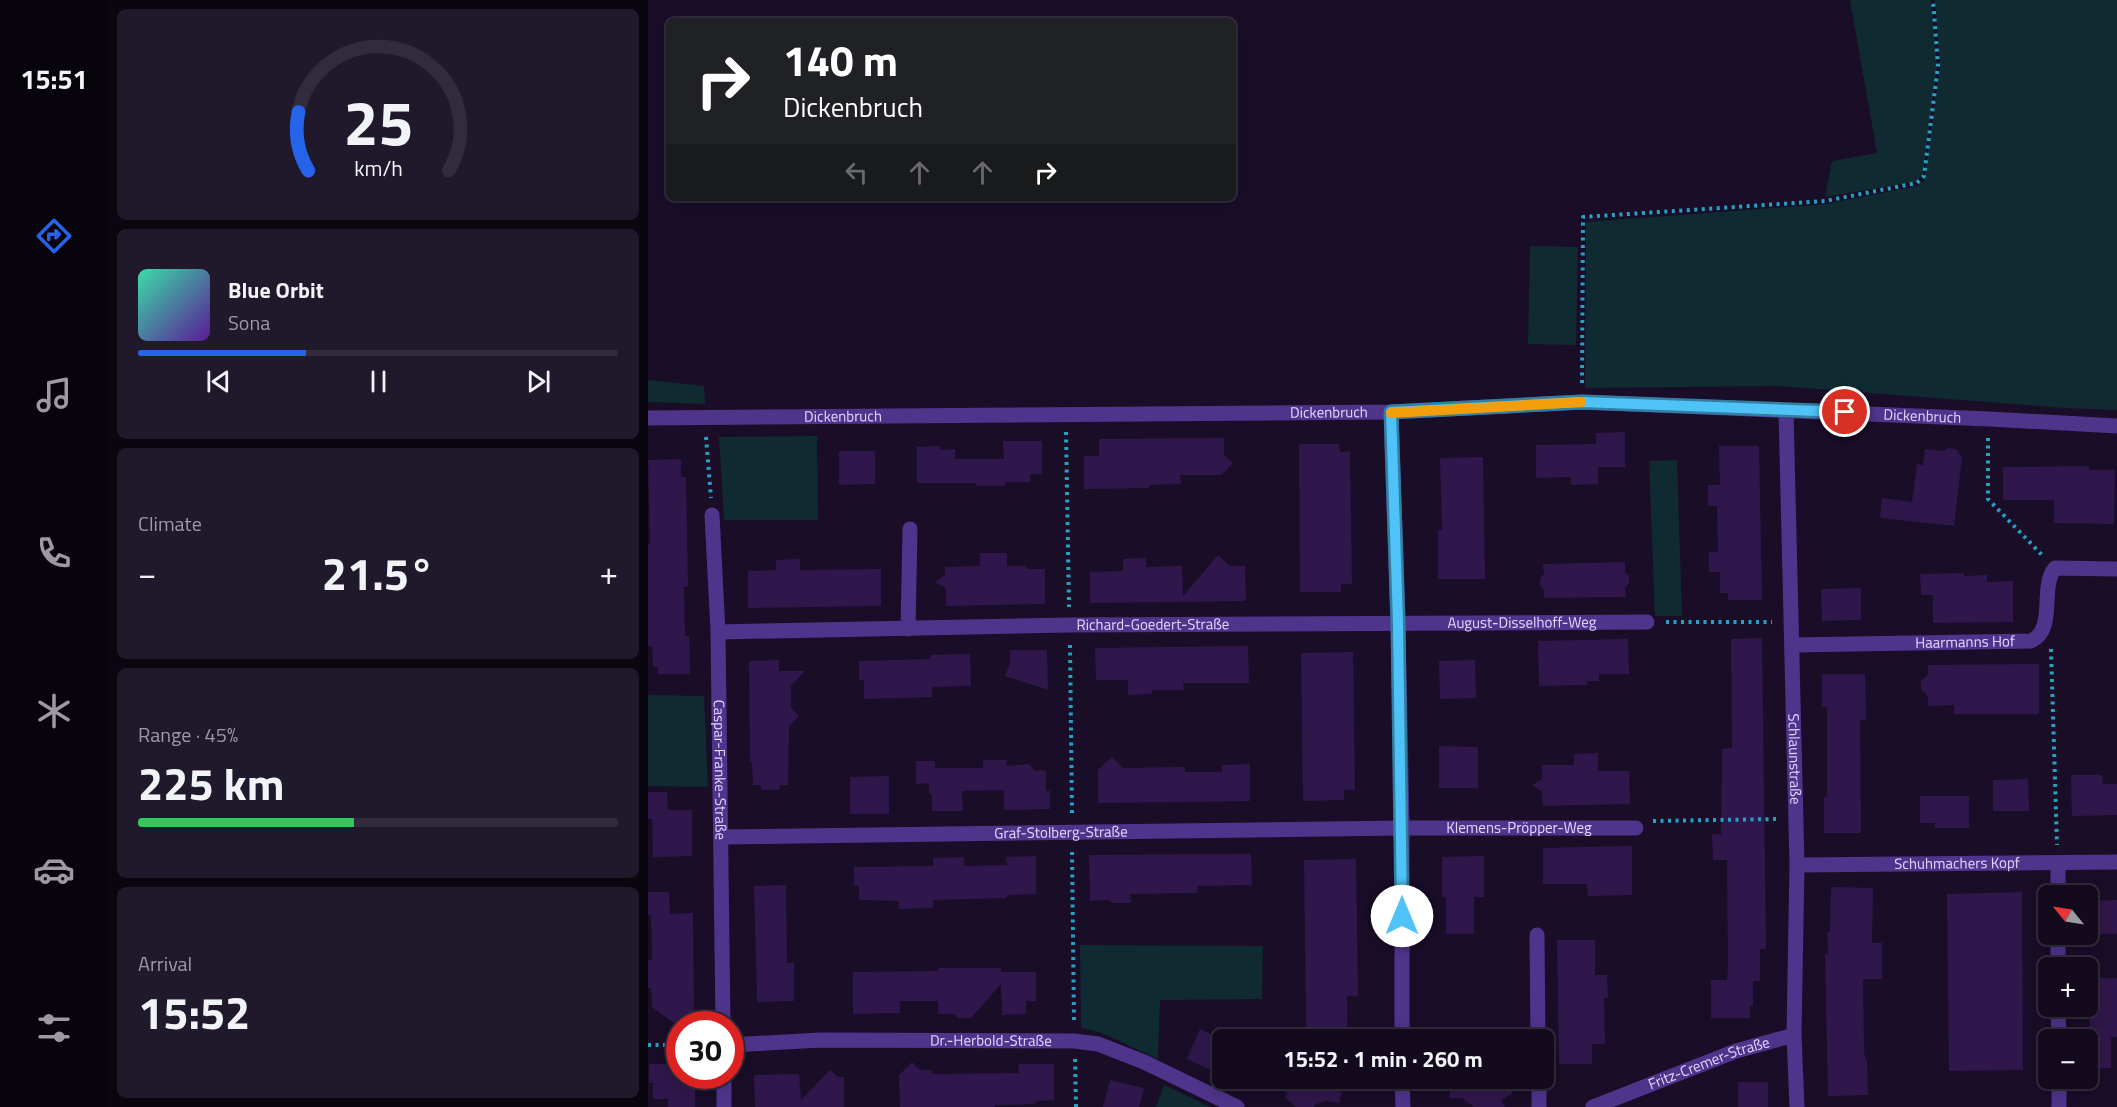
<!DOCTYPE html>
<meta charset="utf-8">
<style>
:root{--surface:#130a1e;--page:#20182b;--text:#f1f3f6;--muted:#9d9aa4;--line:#322b3c;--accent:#2563eb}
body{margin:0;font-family:"Titillium Web",sans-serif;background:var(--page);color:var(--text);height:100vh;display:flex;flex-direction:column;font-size:22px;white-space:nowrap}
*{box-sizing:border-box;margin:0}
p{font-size:20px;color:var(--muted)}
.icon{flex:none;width:33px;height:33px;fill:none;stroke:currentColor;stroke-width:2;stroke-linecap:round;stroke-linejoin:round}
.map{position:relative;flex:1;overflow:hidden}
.side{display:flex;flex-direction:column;gap:9px;padding:9px;background:#0a0610;width:540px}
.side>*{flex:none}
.top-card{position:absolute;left:18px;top:18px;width:570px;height:183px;border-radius:9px;box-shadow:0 3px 15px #0003,0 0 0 2px var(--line);background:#202124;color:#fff;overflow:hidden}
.needle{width:39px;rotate:300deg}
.fabs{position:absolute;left:1390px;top:885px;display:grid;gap:12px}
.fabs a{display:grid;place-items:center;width:60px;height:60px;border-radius:9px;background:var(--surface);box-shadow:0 3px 15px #0003,0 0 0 2px var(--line);font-size:30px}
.speed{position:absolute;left:18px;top:1011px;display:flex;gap:12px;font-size:30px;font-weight:700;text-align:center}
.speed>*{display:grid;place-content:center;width:78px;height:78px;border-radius:50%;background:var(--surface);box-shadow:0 3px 15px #0003,0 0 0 2px var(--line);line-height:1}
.speed .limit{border:9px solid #d22;background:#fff;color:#111}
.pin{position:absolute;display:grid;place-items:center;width:51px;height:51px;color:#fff;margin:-26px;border:3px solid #fff;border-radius:50%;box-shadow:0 2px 6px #0007}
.me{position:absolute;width:66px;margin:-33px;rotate:0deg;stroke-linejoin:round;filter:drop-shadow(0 0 4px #0008)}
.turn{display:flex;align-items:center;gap:21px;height:126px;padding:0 18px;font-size:27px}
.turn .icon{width:78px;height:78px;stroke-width:2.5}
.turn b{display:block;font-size:42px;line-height:51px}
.lanes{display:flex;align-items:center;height:57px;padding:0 18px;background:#0003;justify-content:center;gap:30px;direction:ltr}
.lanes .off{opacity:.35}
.big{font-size:45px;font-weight:700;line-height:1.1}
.side .tile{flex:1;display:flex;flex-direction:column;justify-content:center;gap:9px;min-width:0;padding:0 21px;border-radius:9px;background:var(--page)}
.side .dial{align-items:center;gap:0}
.dial svg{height:156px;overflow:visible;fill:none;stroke:var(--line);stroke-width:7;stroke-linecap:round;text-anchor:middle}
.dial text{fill:var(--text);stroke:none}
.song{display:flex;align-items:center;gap:18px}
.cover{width:72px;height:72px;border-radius:9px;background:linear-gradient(135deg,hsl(160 70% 55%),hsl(270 70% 35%))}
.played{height:6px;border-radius:3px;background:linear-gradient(90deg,var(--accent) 35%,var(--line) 35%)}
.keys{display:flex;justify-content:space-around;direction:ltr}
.heat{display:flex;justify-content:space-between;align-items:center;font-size:33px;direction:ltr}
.charge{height:9px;border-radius:4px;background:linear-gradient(90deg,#34c759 45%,var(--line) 0)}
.trip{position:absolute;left:564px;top:1029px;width:342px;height:60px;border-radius:9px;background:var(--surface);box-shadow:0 3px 15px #0003,0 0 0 2px var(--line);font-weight:700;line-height:60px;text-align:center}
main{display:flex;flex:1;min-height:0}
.tab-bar{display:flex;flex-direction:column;width:108px;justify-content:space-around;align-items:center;background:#08040c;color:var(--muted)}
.tab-bar .icon{width:42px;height:42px}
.tab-bar .on{color:var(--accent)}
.tab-bar b{font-size:27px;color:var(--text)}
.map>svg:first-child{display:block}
</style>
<main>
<nav class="tab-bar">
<b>15:51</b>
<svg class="icon on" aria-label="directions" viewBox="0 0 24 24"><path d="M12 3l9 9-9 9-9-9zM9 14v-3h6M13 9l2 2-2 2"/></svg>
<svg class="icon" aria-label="music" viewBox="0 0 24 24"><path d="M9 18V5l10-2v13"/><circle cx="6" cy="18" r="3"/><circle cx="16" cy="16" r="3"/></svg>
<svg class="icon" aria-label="phone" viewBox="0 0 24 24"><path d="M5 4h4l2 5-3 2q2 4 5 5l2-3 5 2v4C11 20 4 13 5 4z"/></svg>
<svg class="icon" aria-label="climate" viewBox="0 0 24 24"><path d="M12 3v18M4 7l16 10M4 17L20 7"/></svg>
<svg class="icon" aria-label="car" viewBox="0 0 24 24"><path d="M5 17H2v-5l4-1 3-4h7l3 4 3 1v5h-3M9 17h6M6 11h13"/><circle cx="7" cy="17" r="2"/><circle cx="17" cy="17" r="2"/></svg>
<svg class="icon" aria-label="filters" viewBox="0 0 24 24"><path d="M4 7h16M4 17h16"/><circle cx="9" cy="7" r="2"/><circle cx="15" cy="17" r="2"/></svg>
</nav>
<section class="side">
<div class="tile dial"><svg viewBox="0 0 100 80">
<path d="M14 69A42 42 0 1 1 86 69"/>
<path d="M14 69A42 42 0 0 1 9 39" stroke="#2563eb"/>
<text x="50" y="56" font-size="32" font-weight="700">25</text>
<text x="50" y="72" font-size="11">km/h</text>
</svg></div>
<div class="tile">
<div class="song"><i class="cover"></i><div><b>Blue Orbit</b><p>Sona</p></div></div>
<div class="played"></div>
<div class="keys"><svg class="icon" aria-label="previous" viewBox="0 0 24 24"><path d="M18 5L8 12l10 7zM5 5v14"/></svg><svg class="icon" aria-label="pause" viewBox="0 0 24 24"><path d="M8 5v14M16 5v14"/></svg><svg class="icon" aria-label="next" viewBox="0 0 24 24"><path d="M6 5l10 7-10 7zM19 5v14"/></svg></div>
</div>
<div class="tile"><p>Climate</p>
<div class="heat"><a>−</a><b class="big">21.5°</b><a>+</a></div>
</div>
<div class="tile"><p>Range · 45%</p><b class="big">225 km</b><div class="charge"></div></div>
<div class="tile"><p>Arrival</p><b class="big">15:52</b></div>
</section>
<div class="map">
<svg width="1469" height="1107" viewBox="0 0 1469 1107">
<rect width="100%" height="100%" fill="#190d28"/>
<g fill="#102a32">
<path d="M1202,0H1283L1289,66L1275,175L1267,182L1177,197L1184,161L1229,153Z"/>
<path d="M1287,0H1469V410L1418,408L1131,386L937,388L938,222L1177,204L1269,186L1276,181L1292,67Z"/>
<path d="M882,246L930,247L928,345L880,344Z"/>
<path d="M0,380L56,386L57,404L0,402Z"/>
<path d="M169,436L170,520H76L71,437Z"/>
<path d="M1029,460L1034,616H1007L1001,461Z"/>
<path d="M0,695L56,696L60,787L0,786Z"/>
<path d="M432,945L615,946L614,999L512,1000L510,1059L454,1033L433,1028Z"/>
<path d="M516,1085L562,1107H508Z"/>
</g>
<g fill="#30174b">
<path d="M977,432V467H950V484L923,485V477L888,478V445L948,444V433Z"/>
<path d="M576,438V455L585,463L574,475H532L533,484L501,485V488L436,489V456H451V439Z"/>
<path d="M355,441H394V474H382V482H357V486H328V483H269V447L292,446L293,450L307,449V459H356Z"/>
<path d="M651,444H691L692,452L702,451L704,584H693V592H652Z"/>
<path d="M1071,446H1111L1114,600H1080V593H1072V572H1061V552H1070L1069,506H1060V485H1072Z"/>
<path d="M1300,448L1308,449L1314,457L1306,526L1232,518L1234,498L1264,502L1269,464L1275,465L1277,449L1296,451Z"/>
<path d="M191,451H227V484L191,485Z"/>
<path d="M835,457L837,579H790V530H794L792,458Z"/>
<path d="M33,459V477H38L40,587H36L37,636H41L42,674H10V667H5L4,646H0V544H2L0,460Z"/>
<path d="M1441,466V470H1467L1466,524L1406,523V500H1355V467Z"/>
<path d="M332,553H359V566H377L379,569H397V604L298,606V588L287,582L297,575V567L332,566Z"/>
<path d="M570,555L582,566H597L598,601L442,603V572L475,571V559L498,558V567L534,566L535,596Z"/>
<path d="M152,559V570L233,569V606L100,608V571L128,570V560Z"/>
<path d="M977,562V572L981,576V584L977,587L978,597L896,598V589L892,586V578L896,574L895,564Z"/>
<path d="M1316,573V576L1339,575V582L1365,581V622L1285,623V595H1273L1272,574Z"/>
<path d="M1213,588V620L1174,621L1173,589Z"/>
<path d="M1114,638L1118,949H1112V981H1105V1006H1102V1018H1063V980H1079L1080,967L1079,860H1065L1064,834H1073L1074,749L1084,748L1083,639Z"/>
<path d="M980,639L981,674H951V681H939V685L891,686L890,641Z"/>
<path d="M600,646L601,683H535L536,690H504V694L480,695V680H448L447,648Z"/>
<path d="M362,650H399L400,690L357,676L362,663Z"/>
<path d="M705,652L707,790H696V800L655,801L653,653Z"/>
<path d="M322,654L323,686L284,687V697L216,699V680H211V661L282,659V655Z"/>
<path d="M131,660V671H157L143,686V708L151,716L141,726L140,785H132L131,790H113V785H105L104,762L102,763L101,661Z"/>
<path d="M827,660L828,698L792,699L791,661Z"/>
<path d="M1391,664V714H1306V705L1280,706V696L1273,690V681L1280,675V665Z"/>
<path d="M1174,674H1217L1218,720H1212L1213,833H1176V797H1179V707H1174Z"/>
<path d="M791,746L830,747V788H791Z"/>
<path d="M950,753V771H981L982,804L895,806L894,792L884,785L894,779V765H926V754Z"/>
<path d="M464,757L475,768L537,767V772H574V765L602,764V801L450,803V770Z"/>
<path d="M335,760H359L358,766L381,764L387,771L398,770V791H402V809L356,810V790L314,791L315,811H284V794H281V783L268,784V761H287V768H324V770L325,768H335Z"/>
<path d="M1423,775H1454L1455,784H1469V815L1424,816Z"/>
<path d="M241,776V814H202V777Z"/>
<path d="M1380,779L1381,811H1345V780Z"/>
<path d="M0,792H19L20,810H44V856L5,857L4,819H0Z"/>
<path d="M1272,796H1321V828H1287V823H1272Z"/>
<path d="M984,846V895L940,896L939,884H895V848Z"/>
<path d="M603,854L604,885L549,886V893L482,894L483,903H464L461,900L442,901L441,855Z"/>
<path d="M388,856V894L359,895V898L285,900V908L251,909V901L211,900V886H206V867L285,866V858L316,857V866L359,865L358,857Z"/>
<path d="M836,856V897H826V934H798V897H794V857Z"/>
<path d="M708,859L710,996H699V1027H692V1038H670V1027H658L656,860Z"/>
<path d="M138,885L139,963H146V1001L109,1002L106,886Z"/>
<path d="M1183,887L1225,888L1224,943H1234V979H1215L1216,1048L1217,1060L1219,1059L1220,1095L1180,1096L1177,954H1180L1179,932H1182Z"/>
<path d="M0,892H21L22,914L45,913L46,1016H33L26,1023L4,1007L3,988H0V960H4L3,915H0Z"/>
<path d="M1374,892L1375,1070L1301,1071L1299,894Z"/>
<path d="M1469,900V934H1440V901Z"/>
<path d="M909,940H947V975H959L960,998H956L957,1044H944V1064H911Z"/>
<path d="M290,968H353V972H388V1001H378V1014L354,1015L353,984L323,1018H310L306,1014H290V1001H252V1013L205,1014V972L290,971Z"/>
<path d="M1448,978H1469V1037H1463V1068L1442,1069L1441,990L1448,989Z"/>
<path d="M552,1029L574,1040V1075L539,1059Z"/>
<path d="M264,1062L272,1070H284V1074L371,1073L370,1064H406V1100L388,1101L387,1104L347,1105V1107H252L251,1075Z"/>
<path d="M1,1064H32V1076H47V1107H20V1099H5V1083H1Z"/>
<path d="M182,1070L190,1077H196V1107H107L106,1075L151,1074L153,1100Z"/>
<path d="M624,1078H697L691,1103L679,1101L668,1104L665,1107H648L637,1097L640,1094Z"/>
<path d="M802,1078H857L865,1093L853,1100L857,1107H826L814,1098H802Z"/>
<path d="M462,1080L496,1088L491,1107H455Z"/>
<rect x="1090" y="1082" width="30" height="25"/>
</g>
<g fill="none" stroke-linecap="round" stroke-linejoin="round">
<g stroke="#24a1c3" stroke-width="4" stroke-dasharray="3 4.5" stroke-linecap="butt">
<path d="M934,383L935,217L1177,201L1269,183L1276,176L1290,66L1285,0"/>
<path d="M418,432L421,607"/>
<path d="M58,437L63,498"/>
<path d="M1340,438V499L1394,555"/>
<path d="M1018,622H1124"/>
<path d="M422,645L424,814"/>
<path d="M1403,649L1409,845"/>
<path d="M1005,821L1130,819"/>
<path d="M424,852L426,1021"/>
<path d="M0,1045H32"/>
<path d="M427,1059L428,1107"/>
</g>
<g stroke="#4f348b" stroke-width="15">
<path id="s1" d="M1138,411L1149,865L1146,1035L1149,1107"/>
<path d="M743,412L750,622L754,828V1040"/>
<path id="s2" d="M0,418L743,412L934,402L1341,419L1469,426"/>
<path id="s3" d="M64,515L70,632L75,1024"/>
<path d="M260,629L262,529"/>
<path id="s4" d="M70,632L422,625L999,622"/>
<path id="s5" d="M1145,645L1383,641C1409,629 1391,588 1407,568L1469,569"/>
<path id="s6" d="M73,837L754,828H988"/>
<path d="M1410,864V896"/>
<path id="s7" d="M1149,865L1469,862"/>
<path d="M1410,934V968"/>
<path d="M889,935L890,1040"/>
<path d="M1410,1006L1411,1040"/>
<path id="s8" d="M82,1045L173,1040L426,1041L450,1044L496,1062L589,1107"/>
<path d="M76,1076V1107"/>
<path d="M754,1078L755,1107"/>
<path d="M891,1078V1107"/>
<path d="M1411,1078V1107"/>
<path id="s9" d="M945,1107L1088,1051L1146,1035"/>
</g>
</g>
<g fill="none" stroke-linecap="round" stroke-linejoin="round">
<defs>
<path id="route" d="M754,916L750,622L743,412L934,402L1197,412"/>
</defs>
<use href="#route" stroke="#337fa1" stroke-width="15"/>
<use href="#route" stroke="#4fc3f7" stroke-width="10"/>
<path stroke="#f59e0b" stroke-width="10" d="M743,413L933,402"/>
</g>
<g text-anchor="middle" stroke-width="6" stroke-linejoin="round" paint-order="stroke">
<g font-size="15" fill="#e5d4ff" stroke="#190d28">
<text dy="5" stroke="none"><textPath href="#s2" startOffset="681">Dickenbruch</textPath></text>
<text dy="5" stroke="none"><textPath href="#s2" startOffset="1275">Dickenbruch</textPath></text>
<text dy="5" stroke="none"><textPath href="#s2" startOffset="195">Dickenbruch</textPath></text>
<text dy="5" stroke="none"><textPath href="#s4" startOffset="804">August-Disselhoff-Weg</textPath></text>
<text dy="5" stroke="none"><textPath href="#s4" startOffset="435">Richard-Goedert-Straße</textPath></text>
<text dy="5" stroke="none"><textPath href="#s5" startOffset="172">Haarmanns Hof</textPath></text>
<text dy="5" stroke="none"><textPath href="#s1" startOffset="348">Schlaunstraße</textPath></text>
<text dy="5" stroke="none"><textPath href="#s3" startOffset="255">Caspar-Franke-Straße</textPath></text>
<text dy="5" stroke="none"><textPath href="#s6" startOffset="798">Klemens-Pröpper-Weg</textPath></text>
<text dy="5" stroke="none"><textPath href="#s6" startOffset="340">Graf-Stolberg-Straße</textPath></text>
<text dy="5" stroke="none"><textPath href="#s7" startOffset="160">Schuhmachers Kopf</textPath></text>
<text dy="5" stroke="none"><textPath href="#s8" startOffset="261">Dr.-Herbold-Straße</textPath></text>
<text dy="5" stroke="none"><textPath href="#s9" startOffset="124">Fritz-Cremer-Straße</textPath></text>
</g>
</g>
</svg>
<div class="fabs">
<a><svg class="needle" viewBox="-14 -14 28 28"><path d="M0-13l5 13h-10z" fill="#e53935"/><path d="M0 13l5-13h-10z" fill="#9d9aa4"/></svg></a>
<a>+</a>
<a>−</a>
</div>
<div class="speed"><div class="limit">30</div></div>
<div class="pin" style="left:1197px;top:412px;background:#d93025"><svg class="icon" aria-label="arrive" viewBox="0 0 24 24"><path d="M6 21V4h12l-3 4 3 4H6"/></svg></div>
<svg class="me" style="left:754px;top:916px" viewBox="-20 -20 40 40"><circle r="19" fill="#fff"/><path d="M0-13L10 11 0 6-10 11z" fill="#4fc3f7"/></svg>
<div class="trip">15:52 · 1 min · 260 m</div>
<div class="top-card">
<div class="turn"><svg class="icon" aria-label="right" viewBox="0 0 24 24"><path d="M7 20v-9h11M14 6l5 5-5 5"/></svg><div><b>140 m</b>Dickenbruch</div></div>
<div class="lanes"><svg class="icon off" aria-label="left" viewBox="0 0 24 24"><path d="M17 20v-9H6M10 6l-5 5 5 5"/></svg><svg class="icon off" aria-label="ahead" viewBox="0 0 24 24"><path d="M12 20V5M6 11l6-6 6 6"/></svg><svg class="icon off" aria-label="ahead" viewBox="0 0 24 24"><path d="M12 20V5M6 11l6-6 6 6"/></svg><svg class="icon" aria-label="right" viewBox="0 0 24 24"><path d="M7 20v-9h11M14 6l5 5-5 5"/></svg></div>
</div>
</div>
</main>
